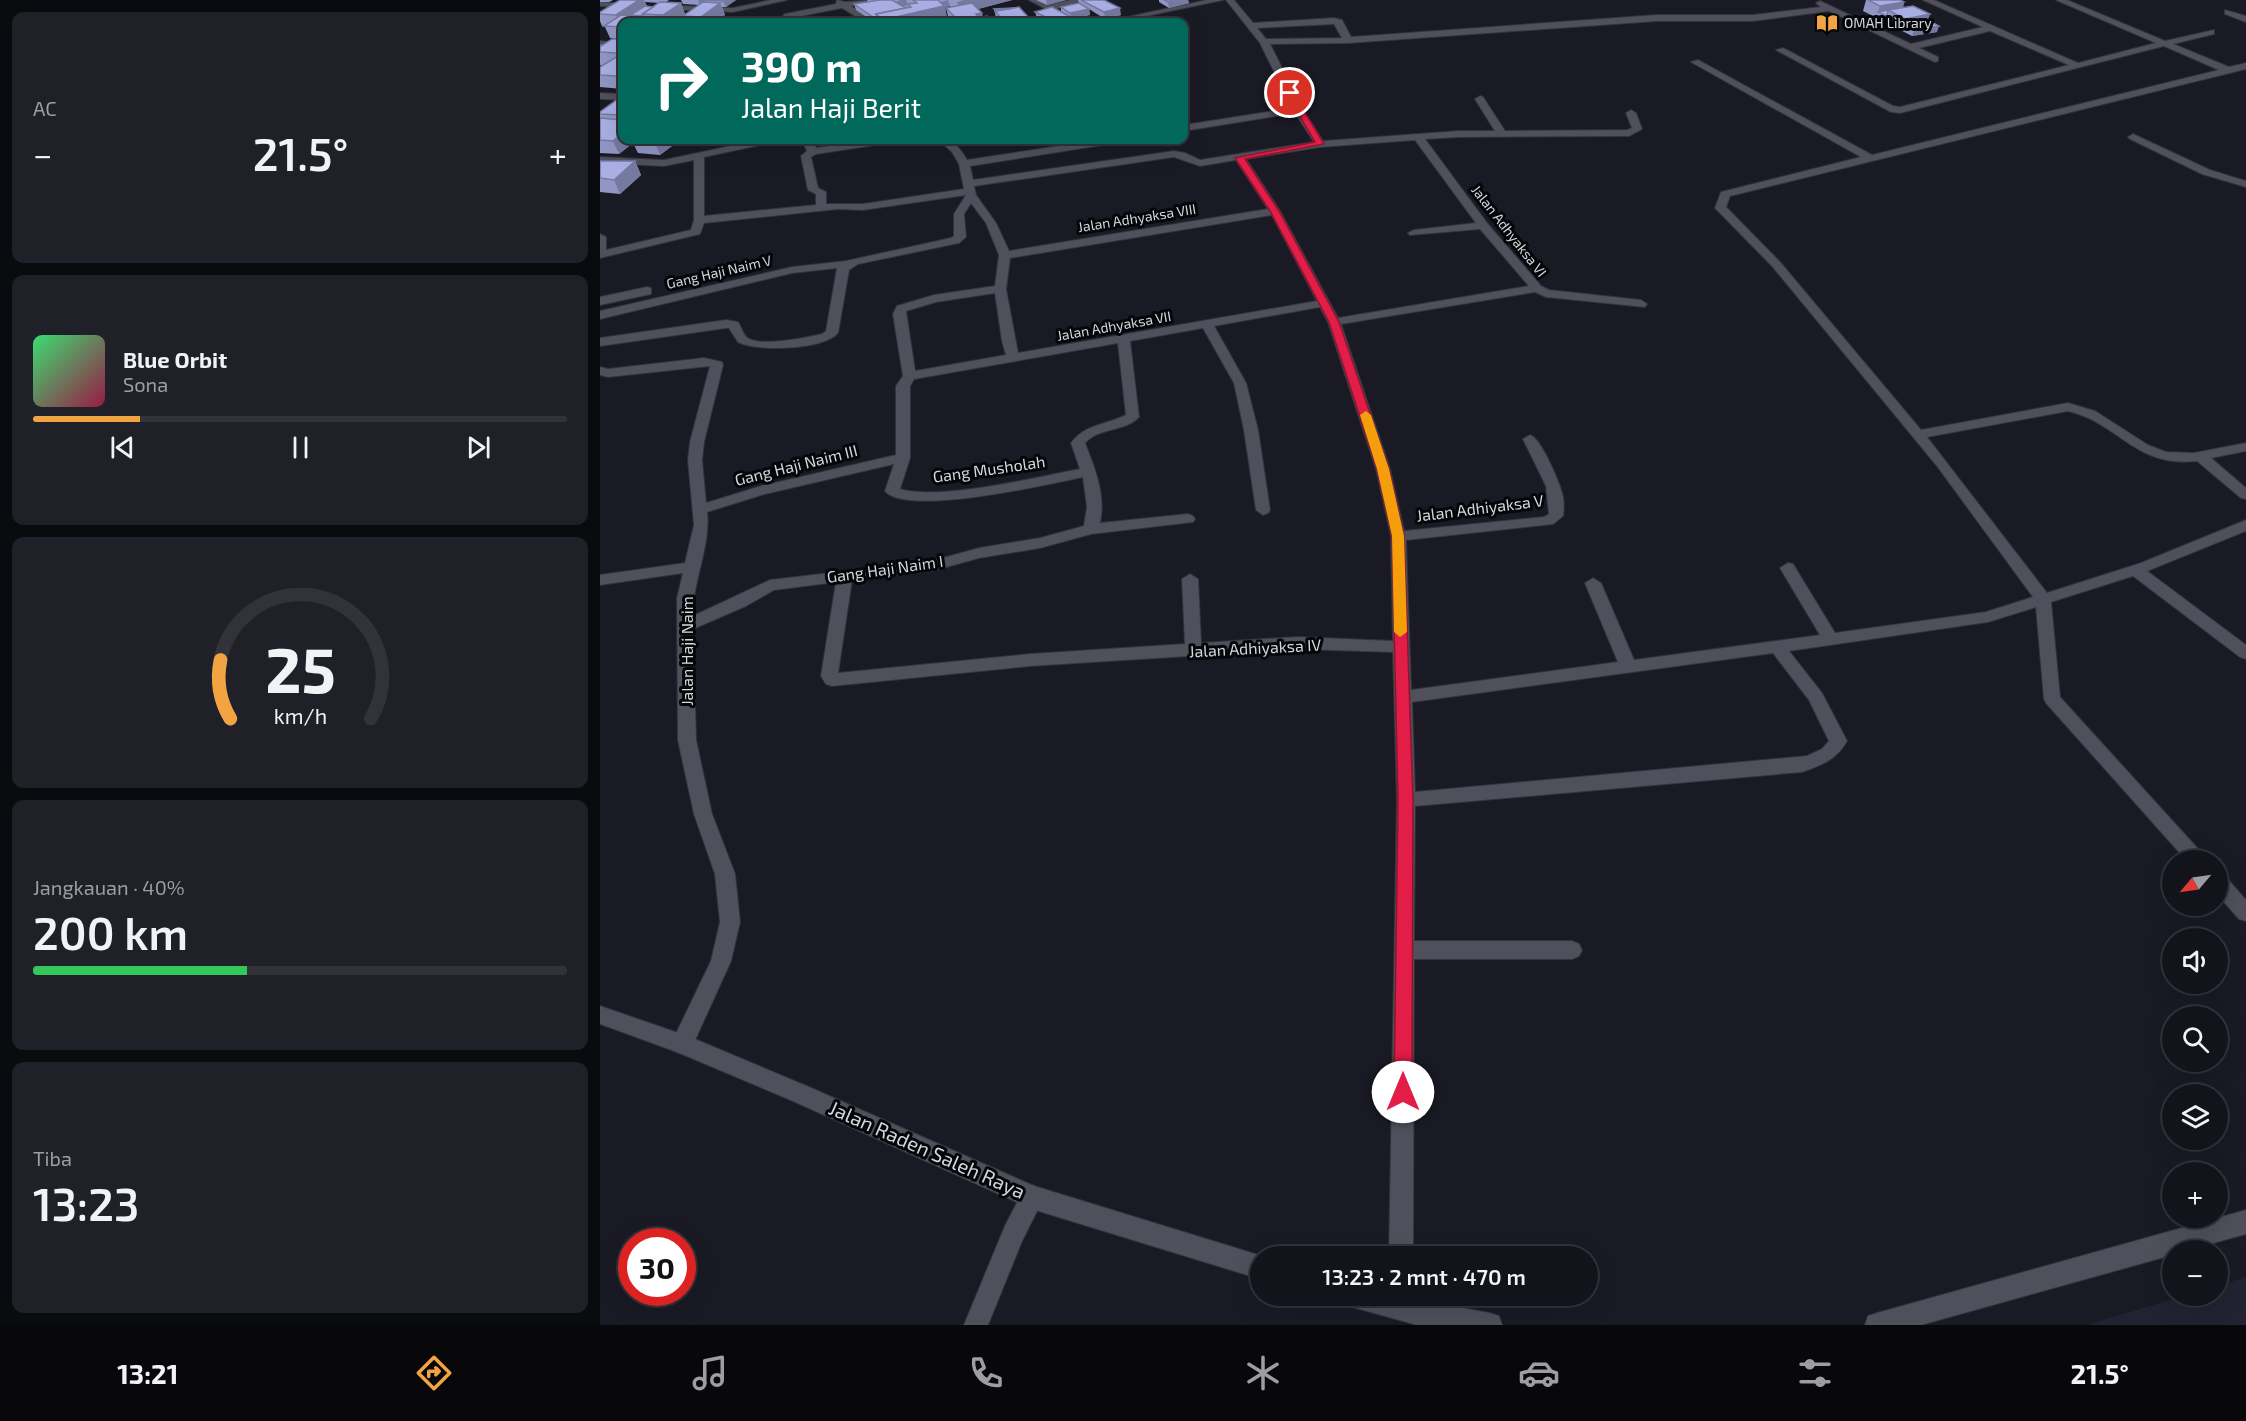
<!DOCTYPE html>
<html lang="id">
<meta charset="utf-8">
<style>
:root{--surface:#13141b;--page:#202128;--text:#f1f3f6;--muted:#9d9ea3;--line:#32333a;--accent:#f3a442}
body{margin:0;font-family:"Exo 2",sans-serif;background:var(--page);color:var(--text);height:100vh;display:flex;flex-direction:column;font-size:22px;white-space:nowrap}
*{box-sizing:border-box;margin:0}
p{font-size:20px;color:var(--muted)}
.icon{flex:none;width:33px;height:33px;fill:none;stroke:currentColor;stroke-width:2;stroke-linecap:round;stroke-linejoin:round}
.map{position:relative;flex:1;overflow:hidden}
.details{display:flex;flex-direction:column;gap:12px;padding:12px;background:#0a0b0f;width:600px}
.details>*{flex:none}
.hud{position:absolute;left:18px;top:18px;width:570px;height:126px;border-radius:12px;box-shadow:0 6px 24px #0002,0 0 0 2px var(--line);background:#00695c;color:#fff;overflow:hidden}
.needle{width:39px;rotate:241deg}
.fabs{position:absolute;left:1562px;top:850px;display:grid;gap:12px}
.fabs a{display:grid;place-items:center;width:66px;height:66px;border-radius:50%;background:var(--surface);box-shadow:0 6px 24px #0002,0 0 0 2px var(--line);font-size:30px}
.speed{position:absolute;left:18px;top:1228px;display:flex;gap:12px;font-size:30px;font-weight:700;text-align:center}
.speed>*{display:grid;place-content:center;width:78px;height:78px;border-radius:50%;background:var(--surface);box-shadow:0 6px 24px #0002,0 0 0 2px var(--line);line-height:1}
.speed .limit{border:9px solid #d22;background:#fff;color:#111}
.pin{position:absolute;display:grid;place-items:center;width:51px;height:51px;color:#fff;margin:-26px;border:3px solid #fff;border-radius:50%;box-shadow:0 2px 6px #0007}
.me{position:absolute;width:66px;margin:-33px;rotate:0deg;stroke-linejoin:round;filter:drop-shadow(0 0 4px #0008)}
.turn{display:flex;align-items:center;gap:21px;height:126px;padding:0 24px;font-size:27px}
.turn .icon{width:78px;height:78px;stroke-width:2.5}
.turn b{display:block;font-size:42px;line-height:51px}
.big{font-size:45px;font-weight:600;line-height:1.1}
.details .widget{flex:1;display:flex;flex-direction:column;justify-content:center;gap:9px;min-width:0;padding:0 21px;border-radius:12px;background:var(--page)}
.details .dial{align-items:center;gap:0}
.dial svg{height:156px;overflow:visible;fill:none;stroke:var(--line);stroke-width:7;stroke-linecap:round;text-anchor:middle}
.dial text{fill:var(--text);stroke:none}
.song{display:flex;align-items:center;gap:18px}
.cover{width:72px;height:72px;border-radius:9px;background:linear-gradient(135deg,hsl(140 70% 55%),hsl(340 70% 35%))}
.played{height:6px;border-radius:3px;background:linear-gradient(90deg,var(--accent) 20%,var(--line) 20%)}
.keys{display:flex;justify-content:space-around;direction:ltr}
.heat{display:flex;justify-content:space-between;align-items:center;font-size:33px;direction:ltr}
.charge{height:9px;border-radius:4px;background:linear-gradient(90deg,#34c759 40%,var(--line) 0)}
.trip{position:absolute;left:650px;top:1246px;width:348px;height:60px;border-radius:30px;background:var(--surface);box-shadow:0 6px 24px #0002,0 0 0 2px var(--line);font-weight:600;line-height:60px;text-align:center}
.tabs{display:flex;height:96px;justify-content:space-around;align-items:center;background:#08080b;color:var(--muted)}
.tabs .icon{width:42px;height:42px}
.tabs .active{color:var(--accent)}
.tabs b{font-size:27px;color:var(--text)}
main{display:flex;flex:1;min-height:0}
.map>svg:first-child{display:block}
</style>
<main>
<section class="details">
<div class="widget"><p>AC</p>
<div class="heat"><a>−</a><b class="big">21.5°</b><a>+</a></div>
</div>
<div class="widget">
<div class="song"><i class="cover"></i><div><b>Blue Orbit</b><p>Sona</p></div></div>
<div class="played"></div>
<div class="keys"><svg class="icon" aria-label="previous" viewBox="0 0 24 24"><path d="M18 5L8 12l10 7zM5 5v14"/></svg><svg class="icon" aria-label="pause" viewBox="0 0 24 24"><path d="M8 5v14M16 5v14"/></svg><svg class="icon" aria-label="next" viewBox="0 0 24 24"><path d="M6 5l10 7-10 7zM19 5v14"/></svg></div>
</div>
<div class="widget dial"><svg viewBox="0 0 100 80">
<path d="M14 69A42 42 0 1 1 86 69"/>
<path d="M14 69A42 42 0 0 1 9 39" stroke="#f3a442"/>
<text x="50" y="56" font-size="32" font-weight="700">25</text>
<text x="50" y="72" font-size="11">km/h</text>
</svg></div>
<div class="widget"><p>Jangkauan · 40%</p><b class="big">200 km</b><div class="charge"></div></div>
<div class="widget"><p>Tiba</p><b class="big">13:23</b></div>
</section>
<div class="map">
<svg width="1646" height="1325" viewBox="0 0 1646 1325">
<rect width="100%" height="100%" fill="#191a24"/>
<path fill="#212332" d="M1646,1277V1325H1487L1583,1296H1617V1286Z"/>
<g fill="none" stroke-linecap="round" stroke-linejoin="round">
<defs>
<g id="minor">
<path d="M171,0H187L133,12L61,9L57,7L61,5L133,8Z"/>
<path d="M237,0L245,2L272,0L251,6L274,22H265L242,8L191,18L189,20L190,22H182L180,19L185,14L236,4Z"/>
<path d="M429,0H439L449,5L471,0H485L456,9L479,22H470Z"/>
<path d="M607,0H623L518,22H504Z"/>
<path d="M626,0H634L653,23L734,18L742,20L751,37L1057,15H1153L1221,7L1216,3L1220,1L1311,44L1383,27L1323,0H1334L1478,63L1556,43L1456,0H1467L1565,41L1614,30V34L1573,44L1629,67L1646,63V69L1130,196L1126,207L1180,262L1321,430L1468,403L1495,411L1548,445L1566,452L1594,453L1646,443V451L1611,458L1646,488V499L1641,498L1597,461C1534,468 1520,423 1468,411L1327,437L1447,593L1541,563L1646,520V531L1547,571L1646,645V659L1640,657L1533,576L1451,602L1460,697L1609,861H1587L1446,703L1444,699L1436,607L1388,622L1189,651L1222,693L1247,741C1236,760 1222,765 1202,772L815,806L814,941H972L979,944L982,950L979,956L972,959H814L813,1257H789L797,800L793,652L698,649L430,666L232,686L226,684L221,676L236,582L174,590L146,606L93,629L96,740L112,814L135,874L140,922L131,961L90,1051L82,1054L74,1051L71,1044L111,961L120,922L115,874L94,814L78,740L77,598L83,573L0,585V575L85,563L94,525L88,460L90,442L110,366L8,377L0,375V367L8,369L104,358L122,362L123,365L104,442L102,460L106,503L161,486L296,455V386L303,376L293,314L297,306L334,295L395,286L399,255L386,223L371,203L364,214L366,237L359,243L258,264L249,270L238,333C223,350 157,352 138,342L129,328H126L0,346V338L126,320L138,322C142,328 143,336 149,339C164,346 205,338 222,334L226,331L237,268L192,273L0,319V311L192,267L246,261L351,238L354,236V214L366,195L263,210L238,209L104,223L100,234L0,258V234L6,237V250L91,230L94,220V160L64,166L0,163V157L64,160L159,140H176L174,142L104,157V216L216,205V194L208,190L201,156L207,151L202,140H212L216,148L273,140H294L289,143L216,154L211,157L218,188L226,192V204H263L364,189L359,164L352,152L339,140C354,140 360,148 367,160L499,140H520L515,143L370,166L373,180L574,151L585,153L600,160L714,142L695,113L584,131V125L692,108L660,43ZM1229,11L1335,62L1338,61V57L1319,48L1390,31L1469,65L1300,107L1293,106L1183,48L1176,50L1291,112L1300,113L1564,46L1619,70L1272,155L1098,60L1091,62L1261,157L1121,192L1115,208L1172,266L1337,466L1433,597L1386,612L1235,633L1193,564L1188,563L1180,568L1220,635L1034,660L1001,583L993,578L985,583L1018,662L811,690L806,540L953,524L963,516C964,509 964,503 963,497C961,485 941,438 930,435L923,439L946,486L949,514L944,517L804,531L790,469L741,324L935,292L946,297L1045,307L1047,304L1041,300L949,290L941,286L887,223L825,139L859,137L1029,136L1042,129L1036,113L1031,110L1026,113L1032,128L1027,130L905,131L883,97L880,96L875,99L895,131H859L723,141L703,110L670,44L748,43L1057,21H1153ZM734,24L742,38L666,39L657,28ZM815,140L876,223L814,230L808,233L810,235L880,229L929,286L738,318L680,211L646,159L720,147ZM574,157L600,166L636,160L668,209L409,251L396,223L376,195L374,186ZM672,215L717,301L418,353L406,289L410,258ZM395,293L402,341L406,355L315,371L306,311L336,302ZM720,307L728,322L776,469L791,536L793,641L698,637L601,643L598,579L590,574L582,579L585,644L430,654L238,673L252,580L332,571L379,558L440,548L491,534L593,522L595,519L593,516L588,514L500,523C506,495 495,469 485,443C499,427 525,432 539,417L530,341L603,328L634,383L644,430L656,510L663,515L668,513L670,510L658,430L646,383L614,326ZM518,343L526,415C506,425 485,424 471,443L480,469C438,477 339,501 300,489L310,458V386L314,379ZM294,464L285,491C307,517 449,484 483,477L487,507L484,526L440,538L379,548L332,561L170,580L93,616C92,581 111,547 107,512L165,494ZM1173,653L1209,700L1229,741L1222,749L1207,756L815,792L812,702Z"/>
<path d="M0,2L32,4L36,6L32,8L0,6Z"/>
<path d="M1625,10L1646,16V22L1625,14Z"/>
<path d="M0,41L22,43V47H0Z"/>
<path d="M0,93L22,94V100L0,99Z"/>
<path d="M1533,134L1610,170L1646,181V187L1602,174L1530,139L1528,137Z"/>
<path d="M47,287L51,288V294L0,305V297Z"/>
<path d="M1617,873L1624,875L1646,900V921L1639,919L1617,894Z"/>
<path d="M432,1185L440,1189L444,1197L422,1241L388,1325H364L405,1226L424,1189Z"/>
</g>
<g id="secondary">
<path d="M0,1006L90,1037L209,1087L434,1186L665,1257H660V1279L432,1209L193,1101L77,1052L0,1024Z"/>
<path d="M1646,1210V1234L1585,1251H1572V1255L1321,1325H1265L1268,1316L1277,1313Z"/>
<path d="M742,1296H795L890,1313L899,1316L902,1325H817L745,1305Z"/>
</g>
</defs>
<use href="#minor" stroke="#33333b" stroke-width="2"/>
<use href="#secondary" stroke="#33333b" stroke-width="2"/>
<use href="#minor" fill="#4f505b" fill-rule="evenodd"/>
<use href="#secondary" fill="#4f505b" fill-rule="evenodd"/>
</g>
<g fill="#9196c4" fill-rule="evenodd">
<path d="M0,0H13L9,2H0Z"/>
<path d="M20,0H69L66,2L81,3L85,14L99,5L83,4L81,0H136L126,7H122L125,15L120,18L153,19L154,22H86L83,16L79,19L22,22V39L10,38L5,27L2,26L0,21V12ZM45,2L59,3L53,7L47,6Z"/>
<path d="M267,0H412L378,9L383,17L395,22H352L349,20L346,8L350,7V6L345,7L347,18L327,22H274L256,10L254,4L268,2Z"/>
<path d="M436,0H466L447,5Z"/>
<path d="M478,0H504L521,15L505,19L489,9L490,15L471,19L470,18V22H445L437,18L435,12H461V7L479,3Z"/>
<path d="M559,0H588L589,3L569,8L559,2Z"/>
<path d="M1266,0H1300L1304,2L1303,8L1328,20L1337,32L1312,36L1263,11Z"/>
<path d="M394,9L430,22H397Z"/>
<path d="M22,39V89L0,87V67L3,65H0V45Z"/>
<path d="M22,96V140H80L60,155L38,153L33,143L19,154L0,153V112Z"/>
<path d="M0,161H35L41,175L20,194L0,192Z"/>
</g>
<g fill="#767aa0">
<path d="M39,0H44L48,9L20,26L16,15Z"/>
<path d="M98,0H107L100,5Z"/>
<path d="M125,0H136L126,7L123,1Z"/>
<path d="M301,0H306L308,5L299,7L297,1Z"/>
<path d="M348,0L350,6L345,7L347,18L327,22H284L283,20L342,6L341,2Z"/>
<path d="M364,0H412L360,14L357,2Z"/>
<path d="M446,0H466L447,5Z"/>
<path d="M577,0H588L589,3L569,8L568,2Z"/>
<path d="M1304,2L1301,14H1330L1326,27L1303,25L1302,31L1305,19L1288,10L1278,12L1280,6Z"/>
<path d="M81,3L85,15L79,19L80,22H66L63,15Z"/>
<path d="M120,3L125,15L115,22H103L101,17Z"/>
<path d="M520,8L521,15L505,19L504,12Z"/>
<path d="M489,9L490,15L471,19L470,13Z"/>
<path d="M382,13L384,22L364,21V22L363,19L376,14Z"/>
<path d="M469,16L470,22H453L452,20Z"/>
<path d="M53,17L55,22H44Z"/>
<path d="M361,17L362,22H357L356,18Z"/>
<path d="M429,18L430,22H405Z"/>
<path d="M1339,26L1337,32L1312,36L1314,30Z"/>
<path d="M22,49V54H19L22,62V66L16,53Z"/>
<path d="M22,72V89L17,76Z"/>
<path d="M22,133V140H38H32L33,143L19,154L13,141Z"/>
<path d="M56,140H80L60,155L54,141Z"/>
<path d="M35,161L41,175L20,194L14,180Z"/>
</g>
<g fill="#a9afe4" stroke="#767aa0" stroke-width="1.5">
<path d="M20,0H39L16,15L0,14V12Z"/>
<path d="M106,0H125L123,1Z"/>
<path d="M280,0H292L306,8L276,14L277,19H276L254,4Z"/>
<path d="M313,0H338L344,6L283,20L276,14L311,7L308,4L317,3Z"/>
<path d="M481,0H504L520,8L504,12Z"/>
<path d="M564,0H577L568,2Z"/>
<path d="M1268,0H1300L1304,2L1280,6Z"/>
<path d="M60,2L81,3L63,15L42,14Z"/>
<path d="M103,2L120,3L101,17L83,16Z"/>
<path d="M372,3L382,13L376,14L378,16L363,19L361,17L356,18L346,8Z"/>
<path d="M479,3L489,9L470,13L461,7Z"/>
<path d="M45,6L53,7L42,14L43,16L30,15Z"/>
<path d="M1313,6L1330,14L1305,19L1288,10Z"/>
<path d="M419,7L429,18L405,22L395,11Z"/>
<path d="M452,7L469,16L452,20L435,12Z"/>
<path d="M414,8L396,11L394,9Z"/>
<path d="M1288,10L1287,16L1278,12Z"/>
<path d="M21,15L53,17L44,22H22V27L4,26Z"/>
<path d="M58,16L78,17L70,22H48Z"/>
<path d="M387,16L395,22H366L364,21Z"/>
<path d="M101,18L153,19L149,22H94Z"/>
<path d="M259,19L262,22H254L252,21Z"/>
<path d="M160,20L182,21L180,22H157Z"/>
<path d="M269,20L272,22H258Z"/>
<path d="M1328,20L1339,26L1314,30L1303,25Z"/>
<path d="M12,39H22V49L16,53L0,52V47Z"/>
<path d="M18,56H22V72L17,76L0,75V67Z"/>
<path d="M22,96V114L21,115L0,114V112Z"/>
<path d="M0,118L22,120V133L13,141L0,140Z"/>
<path d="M32,140H56L54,141Z"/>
<path d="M0,161H35L14,180L0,178Z"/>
</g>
<path fill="#e11d48" stroke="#92132f" stroke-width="1.5" d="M690,91L693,93L724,144L645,159L679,211L739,322L789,469L804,536L813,800L812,1092L809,1098L803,1100L797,1098L794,1092L798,800L792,536L777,469L729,322L670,211L635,158L715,142L686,93Z"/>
<path fill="#f59e0b" d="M766,411L771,415L789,469L804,536L807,632L800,637L794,632L792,536L777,469L760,415Z"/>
<defs>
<symbol id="library-bare" viewBox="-9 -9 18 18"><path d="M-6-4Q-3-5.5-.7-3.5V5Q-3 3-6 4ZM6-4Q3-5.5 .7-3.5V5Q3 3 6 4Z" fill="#f3a442" stroke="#050609" stroke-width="2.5" paint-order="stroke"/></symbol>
</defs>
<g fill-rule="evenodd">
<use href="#library-bare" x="1212" y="8" width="30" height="30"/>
</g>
<g text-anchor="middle" stroke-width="6" stroke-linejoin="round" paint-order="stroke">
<g font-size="14" fill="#d6d7de" stroke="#050609" text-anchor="start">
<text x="1244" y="28">OMAH Library</text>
</g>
<g font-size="14" fill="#d6d7de" stroke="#050609">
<text transform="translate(537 218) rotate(-9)" y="5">Jalan Adhyaksa VIII</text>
<text transform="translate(909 231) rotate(52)" y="5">Jalan Adhyaksa VI</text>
<text transform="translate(119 272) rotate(-13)" y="5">Gang Haji Naim V</text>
<text transform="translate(514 326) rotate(-10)" y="5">Jalan Adhyaksa VII</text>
</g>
<g font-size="16" fill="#d6d7de" stroke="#050609">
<text transform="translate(196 465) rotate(-14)" y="6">Gang Haji Naim III</text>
<text transform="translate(389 469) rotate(-8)" y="6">Gang Musholah</text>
<text transform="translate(880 508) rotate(-7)" y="6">Jalan Adhiyaksa V</text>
<text transform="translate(285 569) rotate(-8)" y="6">Gang Haji Naim I</text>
<text transform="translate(655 648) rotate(-3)" y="6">Jalan Adhiyaksa IV</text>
<text transform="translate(87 651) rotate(-90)" y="6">Jalan Haji Naim</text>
</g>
<g font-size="20" fill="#d6d7de" stroke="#050609">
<text transform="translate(327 1150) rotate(24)" y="7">Jalan Raden Saleh Raya</text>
</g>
</g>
</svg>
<div class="fabs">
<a><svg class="needle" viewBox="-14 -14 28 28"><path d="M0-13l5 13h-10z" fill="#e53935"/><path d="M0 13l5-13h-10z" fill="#9d9ea3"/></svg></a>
<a><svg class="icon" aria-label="sound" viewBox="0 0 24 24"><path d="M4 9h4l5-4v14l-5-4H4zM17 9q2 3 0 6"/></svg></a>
<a><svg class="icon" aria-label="search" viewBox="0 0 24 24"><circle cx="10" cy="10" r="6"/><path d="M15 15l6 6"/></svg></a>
<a><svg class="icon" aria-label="layers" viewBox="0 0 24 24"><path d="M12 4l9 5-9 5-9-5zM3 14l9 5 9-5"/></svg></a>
<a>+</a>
<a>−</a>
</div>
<div class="speed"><div class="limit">30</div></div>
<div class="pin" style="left:690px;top:93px;background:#d93025"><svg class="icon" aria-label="arrive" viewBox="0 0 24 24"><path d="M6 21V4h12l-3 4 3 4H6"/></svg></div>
<svg class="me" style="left:803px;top:1092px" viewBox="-20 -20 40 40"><circle r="19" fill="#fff"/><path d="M0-13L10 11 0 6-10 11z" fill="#e11d48"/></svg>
<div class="trip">13:23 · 2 mnt · 470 m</div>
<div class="hud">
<div class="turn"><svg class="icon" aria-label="right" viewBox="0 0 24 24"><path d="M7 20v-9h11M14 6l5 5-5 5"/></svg><div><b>390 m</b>Jalan Haji Berit</div></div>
</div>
</div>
</main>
<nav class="tabs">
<b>13:21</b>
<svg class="icon active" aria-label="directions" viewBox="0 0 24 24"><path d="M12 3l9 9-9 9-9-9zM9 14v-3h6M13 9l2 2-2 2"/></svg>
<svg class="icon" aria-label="music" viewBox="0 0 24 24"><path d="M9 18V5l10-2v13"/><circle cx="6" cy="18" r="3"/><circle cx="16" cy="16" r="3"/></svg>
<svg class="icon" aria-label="phone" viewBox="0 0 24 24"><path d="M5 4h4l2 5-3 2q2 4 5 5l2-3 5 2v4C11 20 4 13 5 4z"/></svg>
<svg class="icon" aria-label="climate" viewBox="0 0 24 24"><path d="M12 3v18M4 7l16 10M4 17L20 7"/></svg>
<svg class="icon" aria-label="car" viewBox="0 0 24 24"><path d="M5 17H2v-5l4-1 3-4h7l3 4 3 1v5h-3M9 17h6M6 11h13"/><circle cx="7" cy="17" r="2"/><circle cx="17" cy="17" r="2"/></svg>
<svg class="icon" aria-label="filters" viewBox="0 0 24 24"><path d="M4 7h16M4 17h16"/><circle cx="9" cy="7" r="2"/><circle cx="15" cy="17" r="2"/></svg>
<b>21.5°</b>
</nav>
